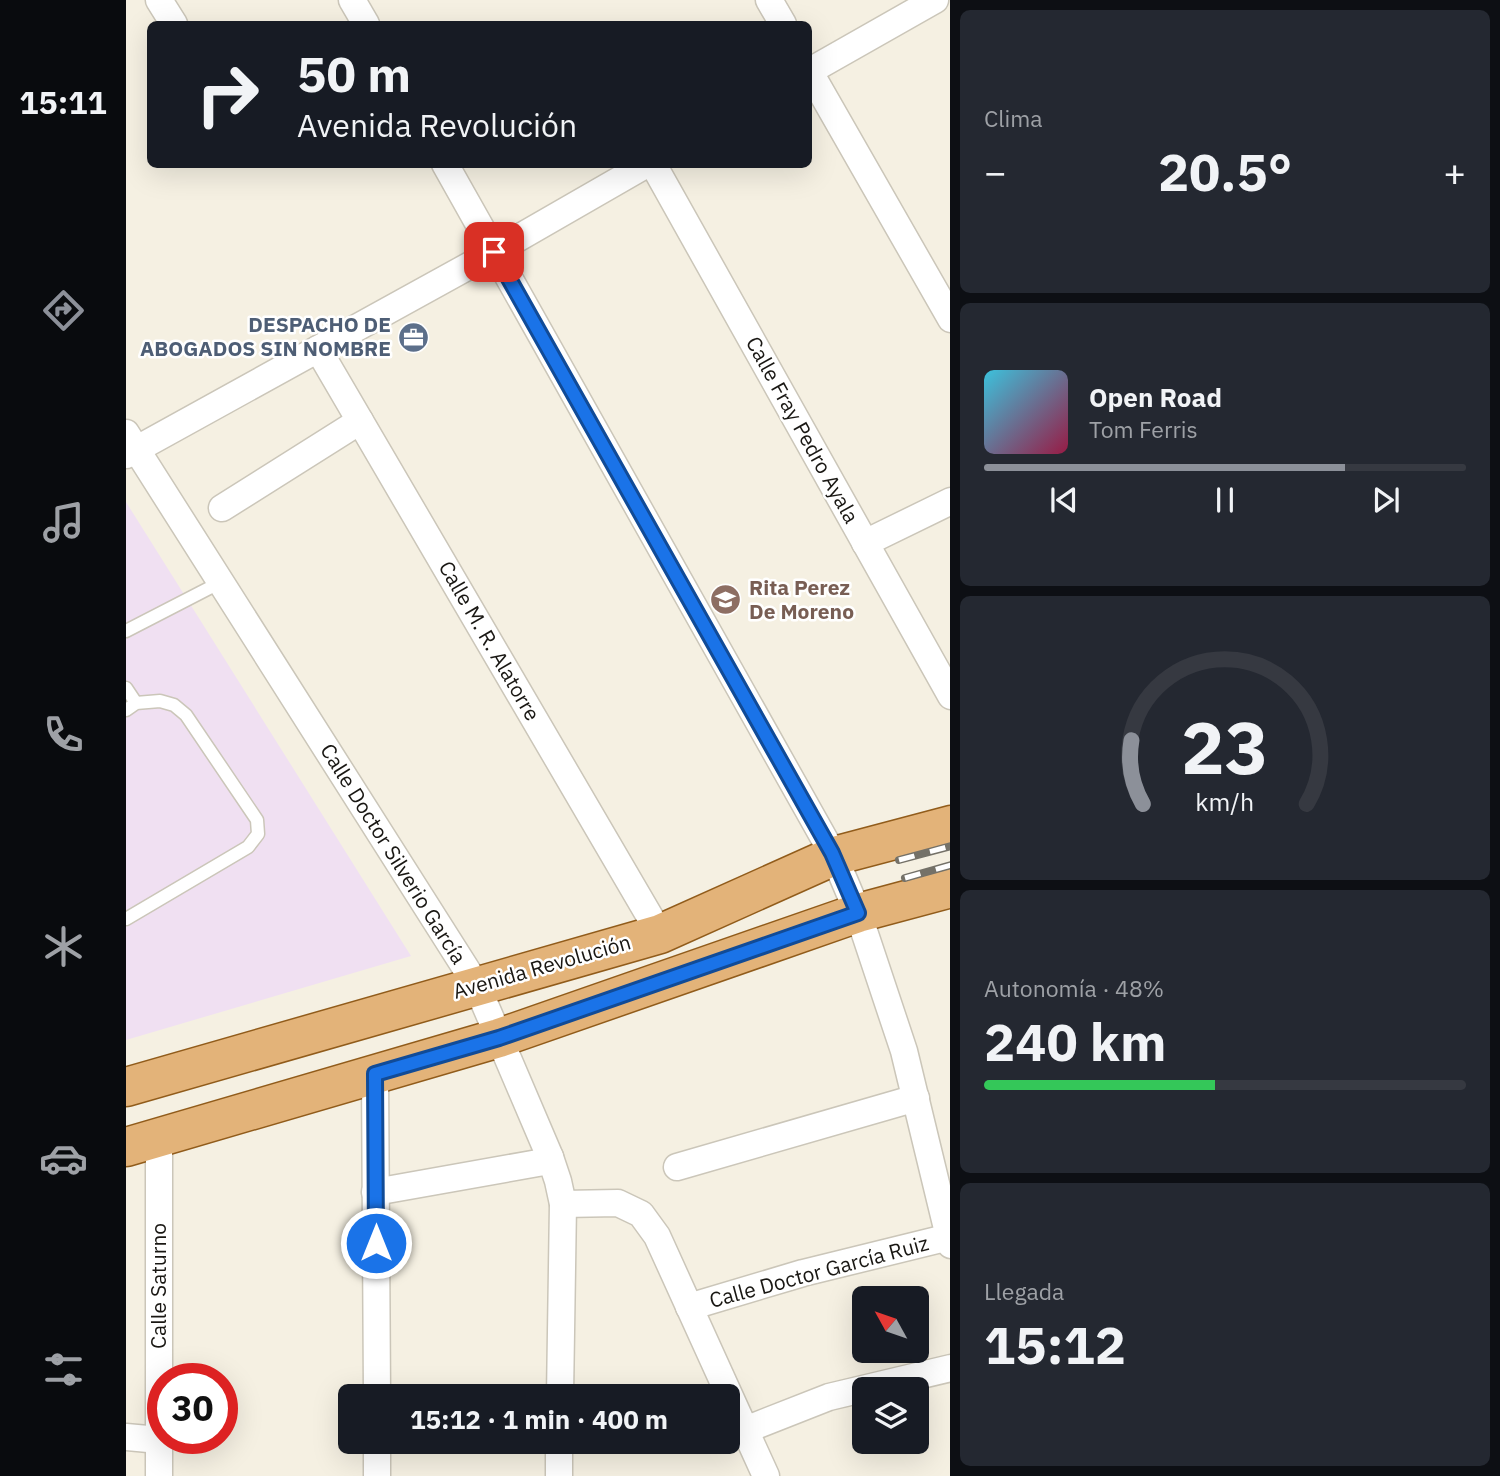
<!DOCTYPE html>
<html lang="es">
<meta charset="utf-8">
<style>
:root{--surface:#171b24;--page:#242831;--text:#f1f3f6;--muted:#9ea1a6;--line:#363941;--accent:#8c9099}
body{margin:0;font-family:"IBM Plex Sans",sans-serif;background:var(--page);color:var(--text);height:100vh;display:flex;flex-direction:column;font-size:26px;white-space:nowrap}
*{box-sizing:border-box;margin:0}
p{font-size:23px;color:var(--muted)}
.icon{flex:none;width:38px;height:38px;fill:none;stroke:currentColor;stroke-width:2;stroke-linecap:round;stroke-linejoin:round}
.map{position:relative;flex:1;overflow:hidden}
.panel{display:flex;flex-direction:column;gap:10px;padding:10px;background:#0d0f14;width:550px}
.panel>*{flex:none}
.guide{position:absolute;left:21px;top:21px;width:665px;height:147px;border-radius:10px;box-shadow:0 7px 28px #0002;background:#171b24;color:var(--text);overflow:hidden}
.needle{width:46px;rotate:310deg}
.buttons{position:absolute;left:726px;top:1286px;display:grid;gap:14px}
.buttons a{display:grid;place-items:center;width:77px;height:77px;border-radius:10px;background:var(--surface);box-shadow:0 7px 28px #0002;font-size:35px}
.speed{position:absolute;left:21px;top:1363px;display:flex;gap:14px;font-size:35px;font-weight:700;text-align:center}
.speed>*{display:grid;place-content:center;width:91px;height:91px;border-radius:50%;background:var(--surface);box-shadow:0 7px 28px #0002;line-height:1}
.speed .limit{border:10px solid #d22;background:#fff;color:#111}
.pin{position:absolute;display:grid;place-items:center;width:60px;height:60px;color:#fff;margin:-30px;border-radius:14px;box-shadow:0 4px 10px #0006}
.me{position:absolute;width:77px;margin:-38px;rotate:0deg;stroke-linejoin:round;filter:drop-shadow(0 0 5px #0008)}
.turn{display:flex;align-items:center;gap:24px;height:147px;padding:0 35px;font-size:32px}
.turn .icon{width:91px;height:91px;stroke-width:2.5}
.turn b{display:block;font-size:49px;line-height:60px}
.big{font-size:52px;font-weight:700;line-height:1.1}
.panel .tile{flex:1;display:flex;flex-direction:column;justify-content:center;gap:10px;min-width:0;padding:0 24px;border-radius:10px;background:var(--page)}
.panel .dial{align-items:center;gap:0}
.dial svg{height:182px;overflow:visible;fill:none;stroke:var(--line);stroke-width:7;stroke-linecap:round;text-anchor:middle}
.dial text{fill:var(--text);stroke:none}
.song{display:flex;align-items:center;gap:21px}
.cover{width:84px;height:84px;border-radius:10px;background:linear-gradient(135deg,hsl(190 70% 55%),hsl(340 70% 35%))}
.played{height:7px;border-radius:4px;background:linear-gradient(90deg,var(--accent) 75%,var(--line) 75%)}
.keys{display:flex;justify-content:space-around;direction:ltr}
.heat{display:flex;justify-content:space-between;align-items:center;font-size:38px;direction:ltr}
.charge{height:10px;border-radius:5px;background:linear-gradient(90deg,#34c759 48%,var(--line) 0)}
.trip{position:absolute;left:212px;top:1384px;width:402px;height:70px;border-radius:10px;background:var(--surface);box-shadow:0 7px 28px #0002;font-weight:700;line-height:70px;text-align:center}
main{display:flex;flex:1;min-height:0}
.menu{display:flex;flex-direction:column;width:126px;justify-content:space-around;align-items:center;background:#090b0e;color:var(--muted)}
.menu .icon{width:49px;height:49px}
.menu .current{color:var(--accent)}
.menu b{font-size:32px;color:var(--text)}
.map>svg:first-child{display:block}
</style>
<main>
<nav class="menu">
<b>15:11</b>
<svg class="icon current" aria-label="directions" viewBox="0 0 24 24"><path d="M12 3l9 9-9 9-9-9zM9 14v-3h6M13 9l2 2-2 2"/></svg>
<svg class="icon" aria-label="music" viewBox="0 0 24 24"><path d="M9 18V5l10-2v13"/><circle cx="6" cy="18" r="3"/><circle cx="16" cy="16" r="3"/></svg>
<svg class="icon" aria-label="phone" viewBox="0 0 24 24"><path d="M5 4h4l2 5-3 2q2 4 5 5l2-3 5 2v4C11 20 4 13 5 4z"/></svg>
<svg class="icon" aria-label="climate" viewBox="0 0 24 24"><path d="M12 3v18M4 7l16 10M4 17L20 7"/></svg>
<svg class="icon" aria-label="car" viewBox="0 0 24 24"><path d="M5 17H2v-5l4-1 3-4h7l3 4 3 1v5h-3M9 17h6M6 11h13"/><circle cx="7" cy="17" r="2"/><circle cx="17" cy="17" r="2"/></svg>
<svg class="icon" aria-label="filters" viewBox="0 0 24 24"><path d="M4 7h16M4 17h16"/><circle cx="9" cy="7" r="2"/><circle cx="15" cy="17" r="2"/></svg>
</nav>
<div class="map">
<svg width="825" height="1476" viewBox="0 0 825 1476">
<rect width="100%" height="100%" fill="#f5f0e2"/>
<path fill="#f0e0f2" d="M0,502L285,956L0,1040Z"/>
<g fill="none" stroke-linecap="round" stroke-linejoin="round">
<defs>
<g id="service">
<path d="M0,631L95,582"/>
<path d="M0,688L10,703"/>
<path d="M0,710L10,703L34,701L48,705L60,715L131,820L132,834L122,847L0,919"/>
</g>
<g id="minor">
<path d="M33,0L48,24"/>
<path d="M226,0L240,24"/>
<path d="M643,0L657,24"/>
<path d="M682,69L825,319"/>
<path d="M682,72L809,0"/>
<path d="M319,164L708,856L732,913L778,1051L825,1245"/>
<path d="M527,164L825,696"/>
<path d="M192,349L534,934"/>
<path d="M0,433L351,986L424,1157L432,1181L437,1204L434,1396"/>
<path d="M0,455L368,252L521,164"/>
<path d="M96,508L234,421"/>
<path d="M739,543L825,501"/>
<path d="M249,1074L251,1396"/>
<path d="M33,1138V1476"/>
<path d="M551,1167L790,1098"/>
<path d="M249,1192L412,1163L424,1157"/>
<path d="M437,1204L492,1203L515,1214L531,1236L640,1476"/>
<path d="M563,1307L677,1273L823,1237"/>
<path d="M619,1430L703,1397L825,1368"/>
<path d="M0,1437L33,1440"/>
<path d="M251,1442V1476"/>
<path d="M433,1476V1442"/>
</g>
<g id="primary">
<path d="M0,1087L534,934L708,856L825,825"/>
<path d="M0,1147L373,1038L732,913L825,888"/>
</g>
</defs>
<use href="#service" stroke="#cbc6b9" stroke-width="15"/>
<use href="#minor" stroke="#cbc6b9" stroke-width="29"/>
<use href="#primary" stroke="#915c1b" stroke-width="41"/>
<use href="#service" stroke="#fff" stroke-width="12"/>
<use href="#minor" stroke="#fff" stroke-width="26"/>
<use href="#primary" stroke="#e3b379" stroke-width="38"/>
<defs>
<g id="rail">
<path d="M773,860L825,846"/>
<path d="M779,878L825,865"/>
</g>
</defs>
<use href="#rail" stroke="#747168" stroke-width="8"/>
<use href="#rail" stroke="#fff" stroke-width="5" stroke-dasharray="16" stroke-linecap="butt"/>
</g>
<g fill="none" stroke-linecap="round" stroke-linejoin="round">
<defs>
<path id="route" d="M250,1243L249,1074L373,1038L732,913L706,853L368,252"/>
</defs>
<use href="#route" stroke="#114b97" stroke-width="18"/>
<use href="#route" stroke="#1a73e8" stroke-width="12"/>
</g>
<defs>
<symbol id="office-disc" viewBox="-11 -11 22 22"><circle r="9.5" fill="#5c6f8a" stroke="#fff"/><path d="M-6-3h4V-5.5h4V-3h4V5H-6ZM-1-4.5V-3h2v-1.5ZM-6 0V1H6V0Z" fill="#fff"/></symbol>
<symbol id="school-disc" viewBox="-11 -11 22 22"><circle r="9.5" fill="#8d6e63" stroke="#fff"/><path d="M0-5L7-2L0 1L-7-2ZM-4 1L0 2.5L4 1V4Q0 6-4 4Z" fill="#fff"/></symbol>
</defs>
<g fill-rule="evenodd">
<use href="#office-disc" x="270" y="320" width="35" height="35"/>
<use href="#school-disc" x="582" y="582" width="35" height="35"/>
</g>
<g text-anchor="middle" stroke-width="5" stroke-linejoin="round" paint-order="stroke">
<g font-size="21" font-weight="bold" fill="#4e5e75" stroke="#fff" text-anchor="end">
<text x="265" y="332">DESPACHO DE<tspan x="265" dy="24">ABOGADOS SIN NOMBRE</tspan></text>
</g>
<g font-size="21" fill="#191713" stroke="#fff">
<text transform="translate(676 430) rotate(61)" y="7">Calle Fray Pedro Ayala</text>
<text transform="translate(363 641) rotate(60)" y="7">Calle M. R. Alatorre</text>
<text transform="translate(267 854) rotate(58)" y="7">Calle Doctor Silverio García</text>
<text transform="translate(416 967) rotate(-16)" y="7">Avenida Revolución</text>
<text transform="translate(693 1272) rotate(-15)" y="7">Calle Doctor García Ruiz</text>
<text transform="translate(33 1286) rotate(-90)" y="7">Calle Saturno</text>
</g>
<g font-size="21" font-weight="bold" fill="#785e54" stroke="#fff" text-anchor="start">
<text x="623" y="595">Rita Perez<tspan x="623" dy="24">De Moreno</tspan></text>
</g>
</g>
</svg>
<div class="buttons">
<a><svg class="needle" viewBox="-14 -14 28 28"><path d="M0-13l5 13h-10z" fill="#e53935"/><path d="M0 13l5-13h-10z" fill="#9ea1a6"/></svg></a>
<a><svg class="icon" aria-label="layers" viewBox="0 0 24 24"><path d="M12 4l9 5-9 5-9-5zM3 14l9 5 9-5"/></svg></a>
</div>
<div class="speed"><div class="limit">30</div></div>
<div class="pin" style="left:368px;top:252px;background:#d93025"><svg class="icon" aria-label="arrive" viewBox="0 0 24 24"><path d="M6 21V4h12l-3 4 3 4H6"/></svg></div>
<svg class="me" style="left:250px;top:1243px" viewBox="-20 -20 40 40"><circle r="17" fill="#1a73e8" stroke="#fff" stroke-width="3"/><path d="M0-11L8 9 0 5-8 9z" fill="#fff"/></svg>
<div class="trip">15:12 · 1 min · 400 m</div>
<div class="guide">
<div class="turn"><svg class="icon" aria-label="right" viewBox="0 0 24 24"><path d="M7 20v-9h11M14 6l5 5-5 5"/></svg><div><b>50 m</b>Avenida Revolución</div></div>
</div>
</div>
<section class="panel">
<div class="tile"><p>Clima</p>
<div class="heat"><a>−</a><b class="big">20.5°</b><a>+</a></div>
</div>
<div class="tile">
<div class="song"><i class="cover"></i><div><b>Open Road</b><p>Tom Ferris</p></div></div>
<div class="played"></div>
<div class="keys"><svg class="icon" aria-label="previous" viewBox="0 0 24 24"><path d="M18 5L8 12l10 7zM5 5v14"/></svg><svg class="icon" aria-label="pause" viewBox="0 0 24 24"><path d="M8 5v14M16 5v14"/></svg><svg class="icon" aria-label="next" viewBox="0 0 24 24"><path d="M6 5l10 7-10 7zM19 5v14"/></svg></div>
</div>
<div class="tile dial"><svg viewBox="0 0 100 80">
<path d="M14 69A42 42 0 1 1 86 69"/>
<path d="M14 69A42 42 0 0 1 9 41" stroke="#8c9099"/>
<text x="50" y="56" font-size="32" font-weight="700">23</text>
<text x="50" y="72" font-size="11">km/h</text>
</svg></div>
<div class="tile"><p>Autonomía · 48%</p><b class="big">240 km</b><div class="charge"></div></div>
<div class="tile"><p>Llegada</p><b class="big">15:12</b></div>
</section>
</main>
